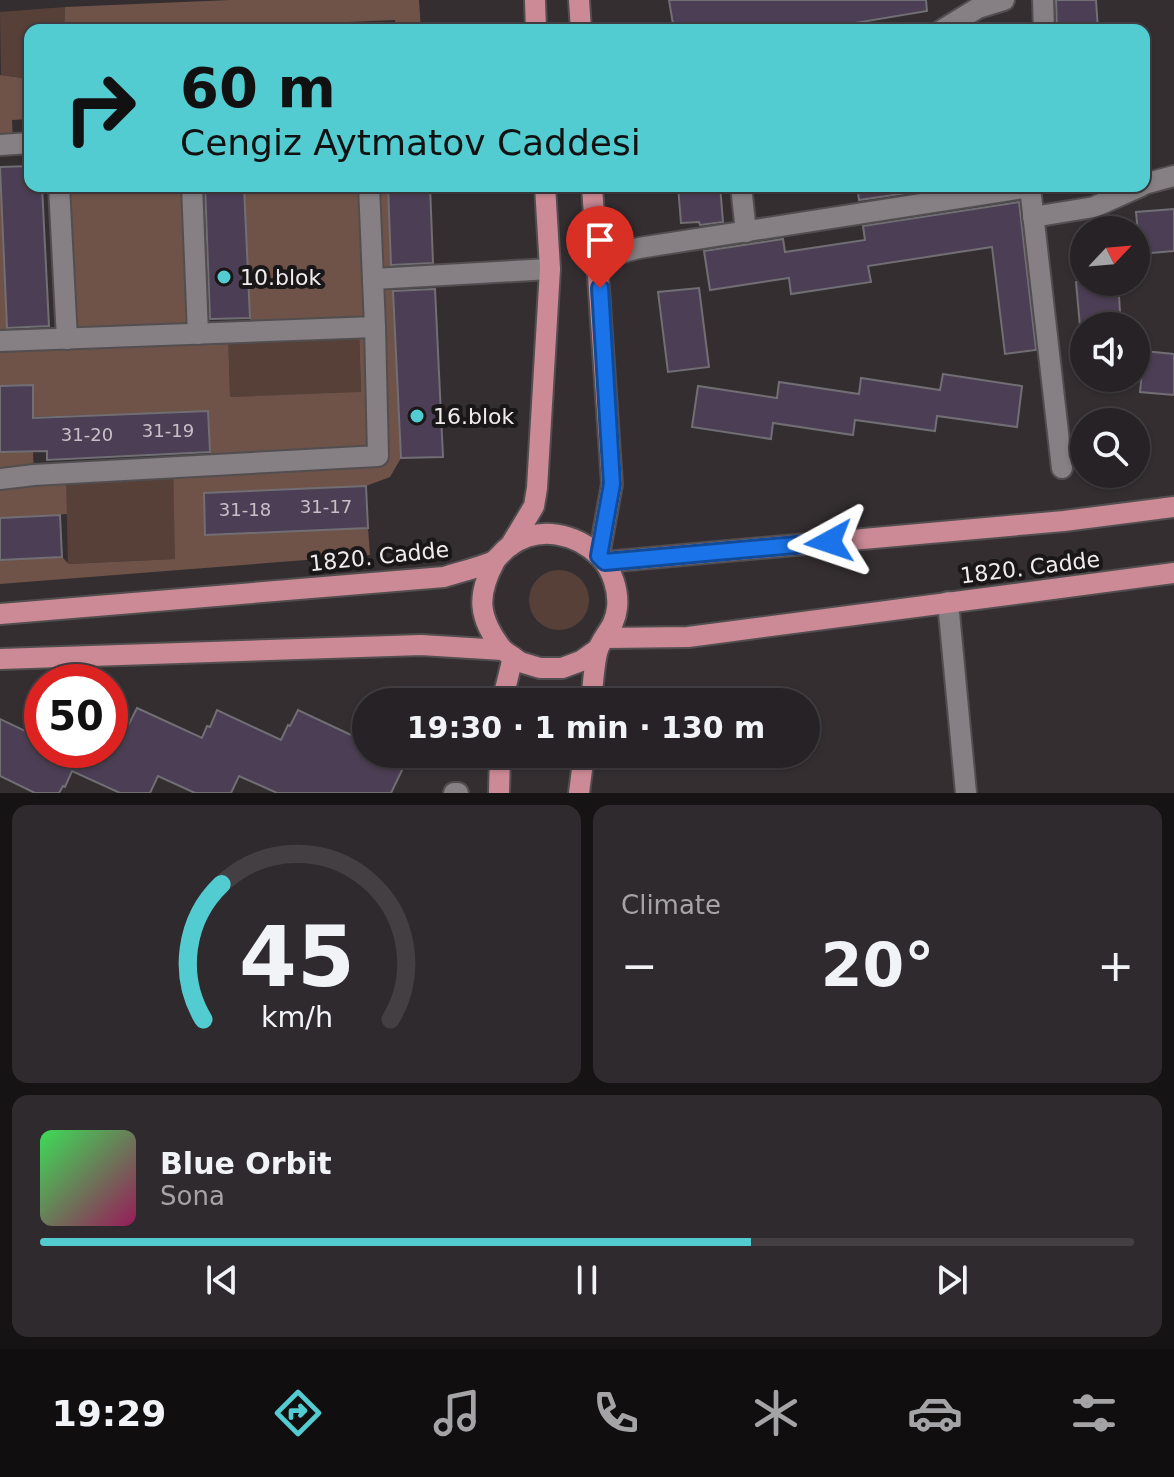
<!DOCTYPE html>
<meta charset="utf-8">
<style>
:root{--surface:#272225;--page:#2f2a2d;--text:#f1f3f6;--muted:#a4a4a7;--line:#433f42;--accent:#52ccd0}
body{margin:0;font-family:"DejaVu Sans",sans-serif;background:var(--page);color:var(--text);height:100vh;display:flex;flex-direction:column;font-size:30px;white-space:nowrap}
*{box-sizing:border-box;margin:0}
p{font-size:26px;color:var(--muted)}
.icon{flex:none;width:44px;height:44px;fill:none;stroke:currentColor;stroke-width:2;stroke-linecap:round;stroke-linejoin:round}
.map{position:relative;height:793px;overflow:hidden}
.sheet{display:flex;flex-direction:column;gap:12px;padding:12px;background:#151314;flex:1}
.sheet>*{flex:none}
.hud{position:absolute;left:24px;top:24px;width:1126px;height:168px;border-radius:16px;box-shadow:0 2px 6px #0004,0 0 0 2px var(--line);background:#52ccd0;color:#111;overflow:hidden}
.needle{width:52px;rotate:64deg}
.buttons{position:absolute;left:1070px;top:216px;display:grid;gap:16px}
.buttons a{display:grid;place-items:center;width:80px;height:80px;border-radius:50%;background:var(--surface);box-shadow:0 2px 6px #0004,0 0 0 2px var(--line);font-size:40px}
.speed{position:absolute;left:24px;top:664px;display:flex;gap:16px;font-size:40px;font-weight:700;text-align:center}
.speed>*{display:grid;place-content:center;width:104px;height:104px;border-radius:50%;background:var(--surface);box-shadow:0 2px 6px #0004,0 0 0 2px var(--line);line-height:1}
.speed .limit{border:12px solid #d22;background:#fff;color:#111}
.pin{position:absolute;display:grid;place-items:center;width:68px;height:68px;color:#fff;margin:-82px -34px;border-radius:50% 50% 50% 0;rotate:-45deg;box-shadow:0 0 8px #0007}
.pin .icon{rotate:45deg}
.me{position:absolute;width:88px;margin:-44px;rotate:265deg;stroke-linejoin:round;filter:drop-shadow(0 0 6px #0008)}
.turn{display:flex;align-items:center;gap:28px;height:168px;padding:0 24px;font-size:36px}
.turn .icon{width:104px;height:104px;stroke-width:2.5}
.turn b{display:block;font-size:56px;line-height:68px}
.big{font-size:60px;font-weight:700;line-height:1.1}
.sheet .card{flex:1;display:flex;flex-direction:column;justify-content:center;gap:12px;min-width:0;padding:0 28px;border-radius:16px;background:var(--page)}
.sheet .dial{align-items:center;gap:0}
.dial svg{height:208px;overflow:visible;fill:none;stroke:var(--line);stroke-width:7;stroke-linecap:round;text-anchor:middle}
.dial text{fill:var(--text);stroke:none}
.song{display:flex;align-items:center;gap:24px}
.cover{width:96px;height:96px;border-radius:12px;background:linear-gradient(135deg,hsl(130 70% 55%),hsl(330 70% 35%))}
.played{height:8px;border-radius:4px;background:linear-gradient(90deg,var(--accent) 65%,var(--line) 65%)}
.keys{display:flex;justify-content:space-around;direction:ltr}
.heat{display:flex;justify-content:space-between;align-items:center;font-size:44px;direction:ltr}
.sheet .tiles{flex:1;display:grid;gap:12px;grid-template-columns:1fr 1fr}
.card:last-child{grid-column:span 2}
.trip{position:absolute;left:352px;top:688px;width:468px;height:80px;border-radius:40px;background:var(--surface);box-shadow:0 2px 6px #0004,0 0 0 2px var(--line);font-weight:700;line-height:80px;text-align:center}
.tab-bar{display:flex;height:128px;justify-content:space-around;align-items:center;background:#100e0f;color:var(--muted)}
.tab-bar .icon{width:56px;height:56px}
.tab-bar .active{color:var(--accent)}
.tab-bar b{font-size:36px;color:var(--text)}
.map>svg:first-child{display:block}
</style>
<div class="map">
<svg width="1174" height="793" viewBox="0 0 1174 793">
<rect width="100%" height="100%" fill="#342e31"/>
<g fill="#564038">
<path d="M65,7L64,30H30V79L1,75L0,12Z"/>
<path d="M359,328L361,393L230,397L228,332Z"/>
<path d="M173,474L176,559L68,564L66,480Z"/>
<circle cx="559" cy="600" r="30"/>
</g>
<g fill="#6f5349">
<path d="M230,0H419L421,30H396L395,20L233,27V30H210L205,27L198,30H64L65,7Z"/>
<path d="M0,75L30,79V119L12,120L13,144L0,145Z"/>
<path d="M0,177L7,340L67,338L59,186H192L198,333L228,332L230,397L361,392L359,328L251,332L244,186H388L401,458L390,477L366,486L204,494L206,535L368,528L370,555L0,584V560L62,557L69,564L175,559L173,467L211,465L208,411L33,417L32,386H0Z"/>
<path d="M33,451L34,475L66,473L67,514L0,518V452Z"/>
</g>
<g fill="#4c3e54" stroke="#716e74" stroke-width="2">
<path d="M669,0H926L927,11L837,26V30H674Z"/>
<path d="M1056,0H1096L1098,30H1057Z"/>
<path d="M30,166V186H42L49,326L7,328L0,167Z"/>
<path d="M205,186H244L250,318L210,319Z"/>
<path d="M388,186H430L433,263L391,265Z"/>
<path d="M678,186H720L723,222L700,225L699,222L681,223Z"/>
<path d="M857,186H935V189L859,200Z"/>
<path d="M1019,202L1036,350L1005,354L992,247L868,266L871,282L791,294L789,278L710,290L704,251L783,239L785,252L865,240L863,226Z"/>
<path d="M1174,209V251L1140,254L1136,212Z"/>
<path d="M1076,282H1118L1121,326H1080Z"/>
<path d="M699,288L709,367L668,372L658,292Z"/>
<path d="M435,289L443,457L401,458L393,291Z"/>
<path d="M1144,351L1174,354V395L1140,392Z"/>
<path d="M943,374L1022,386L1017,427L937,416L935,431L855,420L853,435L773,423L771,439L692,427L698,386L777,398L779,382L859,394L861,378L940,390Z"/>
<path d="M33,385V418L208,411L210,452L47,460V451L0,452V386Z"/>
<path d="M366,486L368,528L205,535L204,493Z"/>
<path d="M60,515L62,557L0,560V518Z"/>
<path d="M137,708L202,738L207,726L210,727L217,710L281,740L288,725L290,726L298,710L366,742V754H407L403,763L405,764L391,793H277L239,776L231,793H195L158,776L150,793H120L72,771L65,787L63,786L59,793H35L0,776V719L42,739V750H115L127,723L129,724Z"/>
</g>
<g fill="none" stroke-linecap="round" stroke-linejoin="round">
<defs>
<g id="minor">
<path d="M1043,0L1044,30"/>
<path d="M942,30L978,8L1004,0"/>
<path d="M0,145L30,143"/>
<path d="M1144,184L1174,176"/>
<path d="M59,186L67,339"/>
<path d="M192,186L198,334"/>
<path d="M741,186L746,232"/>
<path d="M1033,217L1094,207L1141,186"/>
<path d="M597,259L639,248L1030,187L1062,468"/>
<path d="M373,279L550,269"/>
<path d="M0,341L375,327L369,186"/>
<path d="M0,479L34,475L378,456L375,327"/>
<path d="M948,602L966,793"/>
<path d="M454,793H458"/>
</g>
<g id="major">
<path d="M535,0L536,30"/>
<path d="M579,0L581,30"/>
<path d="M592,186L612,484L599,556"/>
<path d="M510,546L534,506L537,488L550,269L545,186"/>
<path d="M495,561C476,596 478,618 503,650"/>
<path d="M605,562L1064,521L1174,507"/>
<path d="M0,614L444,577C460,572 477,568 492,562C499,558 503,550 510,546C539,525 576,533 600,557C612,569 619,591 617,608C615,626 606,632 599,647C594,658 593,688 591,702"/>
<path d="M605,638L688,637L1174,573"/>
<path d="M0,659L421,645L503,650L520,662L540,668H562L581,661L598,649"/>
<path d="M502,702L513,657"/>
<path d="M499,793L500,754"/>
<path d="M579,793L584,754"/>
</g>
</defs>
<use href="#minor" stroke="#524e50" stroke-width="24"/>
<use href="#major" stroke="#524e50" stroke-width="24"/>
<use href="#minor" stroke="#867f83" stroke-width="20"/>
<use href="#major" stroke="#cc8a96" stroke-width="20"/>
</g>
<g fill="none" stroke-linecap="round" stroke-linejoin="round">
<defs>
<path id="route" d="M600,288L612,484L599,556L605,562L829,542"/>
</defs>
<use href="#route" stroke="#114b97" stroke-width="20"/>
<use href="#route" stroke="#1a73e8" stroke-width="14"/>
</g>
<g fill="#52ccd0" stroke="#191718" stroke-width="3">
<circle cx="224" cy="277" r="8"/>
<circle cx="417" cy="416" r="8"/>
</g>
<g text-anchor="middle" stroke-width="8" stroke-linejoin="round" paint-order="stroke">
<g font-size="18" fill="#c7c0c8">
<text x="168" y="437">31-19</text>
<text x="87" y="441">31-20</text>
<text x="326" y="513">31-17</text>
<text x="245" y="516">31-18</text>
</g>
<g font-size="22" fill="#f0ecee" stroke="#191718" text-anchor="start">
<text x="240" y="285">10.blok</text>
<text x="433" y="424">16.blok</text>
</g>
<g font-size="22" fill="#f0ecee" stroke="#191718">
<text transform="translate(379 556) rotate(-6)" y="8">1820. Cadde</text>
<text transform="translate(1030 567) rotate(-7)" y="8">1820. Cadde</text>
</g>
</g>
</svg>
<div class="buttons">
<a><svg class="needle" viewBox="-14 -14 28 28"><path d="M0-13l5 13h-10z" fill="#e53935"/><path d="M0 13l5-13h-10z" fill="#a4a4a7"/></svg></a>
<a><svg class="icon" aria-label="sound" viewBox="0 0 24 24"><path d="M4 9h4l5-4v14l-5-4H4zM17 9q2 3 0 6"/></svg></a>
<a><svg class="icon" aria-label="search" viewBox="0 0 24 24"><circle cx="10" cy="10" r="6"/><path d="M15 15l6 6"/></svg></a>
</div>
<div class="speed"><div class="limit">50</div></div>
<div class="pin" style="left:600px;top:288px;background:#d93025"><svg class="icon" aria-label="arrive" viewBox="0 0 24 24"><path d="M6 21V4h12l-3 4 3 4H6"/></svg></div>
<svg class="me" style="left:829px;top:542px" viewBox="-20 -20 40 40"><path d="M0-17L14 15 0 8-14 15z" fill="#1a73e8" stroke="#fff" stroke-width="4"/></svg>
<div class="trip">19:30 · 1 min · 130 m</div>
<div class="hud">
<div class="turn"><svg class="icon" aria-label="right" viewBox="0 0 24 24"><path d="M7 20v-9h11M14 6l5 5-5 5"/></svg><div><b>60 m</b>Cengiz Aytmatov Caddesi</div></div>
</div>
</div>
<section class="sheet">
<div class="tiles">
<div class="card dial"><svg viewBox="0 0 100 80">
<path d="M14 69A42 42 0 1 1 86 69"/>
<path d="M14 69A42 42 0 0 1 21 17" stroke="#52ccd0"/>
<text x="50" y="56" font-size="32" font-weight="700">45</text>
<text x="50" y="72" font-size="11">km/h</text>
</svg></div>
<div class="card"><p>Climate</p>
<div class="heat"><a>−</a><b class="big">20°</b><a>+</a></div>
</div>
<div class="card">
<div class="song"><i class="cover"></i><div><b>Blue Orbit</b><p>Sona</p></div></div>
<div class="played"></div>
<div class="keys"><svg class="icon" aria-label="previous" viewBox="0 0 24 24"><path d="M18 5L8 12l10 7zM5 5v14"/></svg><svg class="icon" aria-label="pause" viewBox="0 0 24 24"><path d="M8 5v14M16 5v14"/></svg><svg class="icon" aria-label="next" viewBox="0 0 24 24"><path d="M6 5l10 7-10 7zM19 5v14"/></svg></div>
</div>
</div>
</section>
<nav class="tab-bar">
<b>19:29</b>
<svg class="icon active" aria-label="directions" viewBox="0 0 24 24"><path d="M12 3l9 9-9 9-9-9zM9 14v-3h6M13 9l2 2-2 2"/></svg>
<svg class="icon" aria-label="music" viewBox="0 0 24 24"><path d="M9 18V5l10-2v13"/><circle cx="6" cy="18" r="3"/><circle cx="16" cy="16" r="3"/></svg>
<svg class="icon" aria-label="phone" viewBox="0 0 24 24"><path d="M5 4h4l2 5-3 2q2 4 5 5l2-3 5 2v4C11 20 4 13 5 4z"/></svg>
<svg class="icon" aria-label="climate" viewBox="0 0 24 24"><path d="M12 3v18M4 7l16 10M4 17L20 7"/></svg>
<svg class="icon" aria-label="car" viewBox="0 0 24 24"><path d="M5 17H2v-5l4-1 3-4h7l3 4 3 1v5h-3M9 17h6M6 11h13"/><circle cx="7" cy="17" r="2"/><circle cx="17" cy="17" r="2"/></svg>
<svg class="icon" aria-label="filters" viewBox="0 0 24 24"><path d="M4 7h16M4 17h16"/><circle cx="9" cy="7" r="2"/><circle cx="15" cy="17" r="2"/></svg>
</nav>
